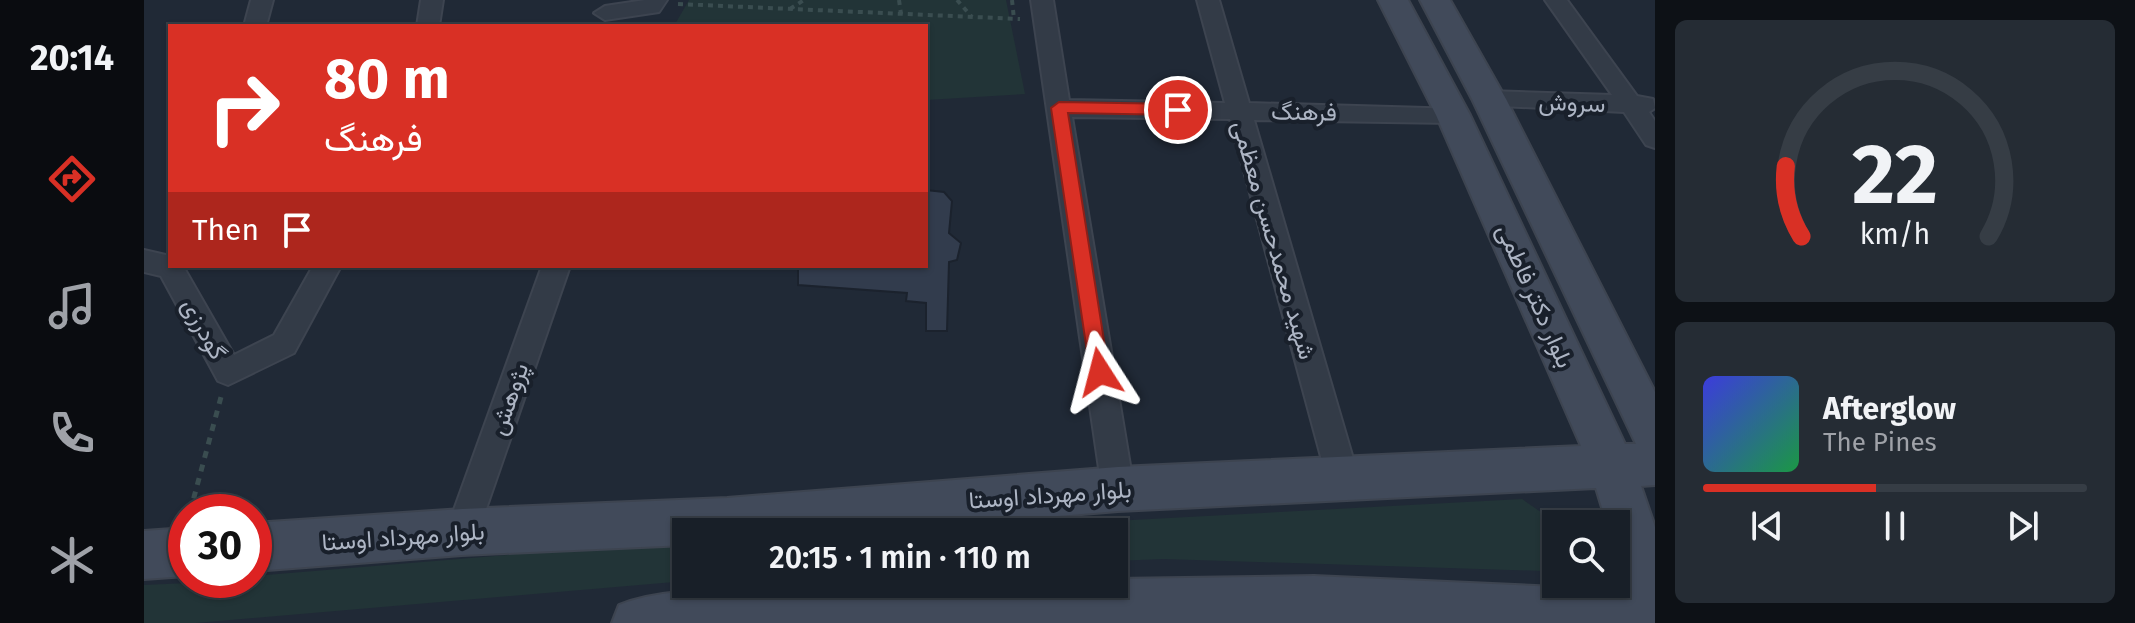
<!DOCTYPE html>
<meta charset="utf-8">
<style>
:root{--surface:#181f28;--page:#252c34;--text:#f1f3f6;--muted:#9fa2a8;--line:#363d45;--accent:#d93025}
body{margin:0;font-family:"Fira Sans",Vazirmatn,sans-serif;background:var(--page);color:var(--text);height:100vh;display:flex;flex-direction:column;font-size:30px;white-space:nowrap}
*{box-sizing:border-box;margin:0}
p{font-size:26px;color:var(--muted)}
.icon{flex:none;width:44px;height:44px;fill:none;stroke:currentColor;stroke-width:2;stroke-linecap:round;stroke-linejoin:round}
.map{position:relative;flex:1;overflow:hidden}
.details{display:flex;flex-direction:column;gap:20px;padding:20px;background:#0d1116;width:480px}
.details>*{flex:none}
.guide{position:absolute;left:24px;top:24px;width:760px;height:244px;border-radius:0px;box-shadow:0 2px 6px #0004,0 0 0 2px var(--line);background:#d93025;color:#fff;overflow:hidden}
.tools{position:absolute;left:1398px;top:510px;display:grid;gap:16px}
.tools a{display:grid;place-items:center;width:88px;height:88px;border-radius:0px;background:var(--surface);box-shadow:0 2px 6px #0004,0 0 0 2px var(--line);font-size:40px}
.speed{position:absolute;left:24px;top:494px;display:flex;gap:16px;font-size:40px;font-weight:700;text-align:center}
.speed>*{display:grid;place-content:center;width:104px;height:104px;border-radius:50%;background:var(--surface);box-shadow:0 2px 6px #0004,0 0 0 2px var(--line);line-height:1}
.speed .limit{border:12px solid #d22;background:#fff;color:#111}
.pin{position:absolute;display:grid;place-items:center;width:68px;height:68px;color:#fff;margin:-34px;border:4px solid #fff;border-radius:50%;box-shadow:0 2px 8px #0007}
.me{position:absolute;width:88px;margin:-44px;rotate:351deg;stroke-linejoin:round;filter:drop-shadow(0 0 6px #0008)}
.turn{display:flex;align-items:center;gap:28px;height:168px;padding:0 24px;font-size:36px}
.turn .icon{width:104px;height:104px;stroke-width:2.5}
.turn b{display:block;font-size:56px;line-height:68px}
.then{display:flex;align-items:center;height:76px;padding:0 24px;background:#0003;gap:16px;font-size:30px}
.details .widget{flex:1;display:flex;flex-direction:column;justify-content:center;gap:12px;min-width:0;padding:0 28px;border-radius:12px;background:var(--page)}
.details .dial{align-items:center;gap:0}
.dial svg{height:208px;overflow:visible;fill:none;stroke:var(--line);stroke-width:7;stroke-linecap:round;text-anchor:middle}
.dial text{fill:var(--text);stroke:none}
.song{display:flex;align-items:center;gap:24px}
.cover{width:96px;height:96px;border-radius:12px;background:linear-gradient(135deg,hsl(240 70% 55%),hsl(140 70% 35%))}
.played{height:8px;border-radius:4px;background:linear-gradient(90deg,var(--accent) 45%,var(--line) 45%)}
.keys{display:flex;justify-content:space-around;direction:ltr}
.trip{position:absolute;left:528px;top:518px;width:456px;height:80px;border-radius:0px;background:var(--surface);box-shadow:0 2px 6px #0004,0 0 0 2px var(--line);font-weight:600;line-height:80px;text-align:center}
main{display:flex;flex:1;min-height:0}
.dock{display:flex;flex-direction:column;width:144px;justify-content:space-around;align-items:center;background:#0a0c10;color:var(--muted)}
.dock .icon{width:56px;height:56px}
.dock .active{color:var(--accent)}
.dock b{font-size:36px;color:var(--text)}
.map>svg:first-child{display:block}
</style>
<main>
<nav class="dock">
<b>20:14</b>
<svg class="icon active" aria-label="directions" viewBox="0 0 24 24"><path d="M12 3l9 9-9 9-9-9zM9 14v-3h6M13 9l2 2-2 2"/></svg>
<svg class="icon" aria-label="music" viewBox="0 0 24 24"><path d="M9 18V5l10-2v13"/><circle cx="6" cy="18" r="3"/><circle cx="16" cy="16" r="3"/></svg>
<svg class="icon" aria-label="phone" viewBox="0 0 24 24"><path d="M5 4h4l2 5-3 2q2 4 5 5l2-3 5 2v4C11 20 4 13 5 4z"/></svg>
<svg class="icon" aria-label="climate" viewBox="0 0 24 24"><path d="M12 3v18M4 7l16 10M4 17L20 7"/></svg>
</nav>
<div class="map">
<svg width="1511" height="623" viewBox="0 0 1511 623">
<rect width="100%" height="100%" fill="#202936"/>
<g fill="#223437">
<path d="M545,0H862L881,94L782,100V26H530Z"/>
<path d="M1378,499L1401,515L1409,552L1400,571L1020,559L970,561V532H764Z"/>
<path d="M542,540V581L52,623H0V585L110,580V576Z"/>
</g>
<path fill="#323c4d" stroke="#1b222d" stroke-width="2" d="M782,190L800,192L808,201L805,233L817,243L813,260L805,262L803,331H782V303L762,301L763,293L654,285V266H782Z"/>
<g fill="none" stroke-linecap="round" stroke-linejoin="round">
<defs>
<g id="street">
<path d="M107,0H129L122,26H100Z"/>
<path d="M277,0H299L295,26H273Z"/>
<path d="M501,0H523L515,12L461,20L450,13L461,6Z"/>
<path d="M887,0H909L925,100L1081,103L1053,0H1075L1105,103L1317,109L1321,115L1317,121L1309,123L1110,120L1215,479L1210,490L1199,494L1188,490L1183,479L1086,119L928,117L990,489L985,500L974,504L963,500L958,489Z"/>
<path d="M1401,0H1423L1493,96L1509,99L1511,108L1505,112L1511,121V148L1502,145L1480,112L1337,105L1333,99L1337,93L1345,91L1468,95Z"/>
<path d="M0,250L26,256V266H39L90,355L130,335L169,266H197L150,353L84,385L74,381L17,276L0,272Z"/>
<path d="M398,266H426L334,532L330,543L318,548L306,543L302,532Z"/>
</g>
<g id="secondary">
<path d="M1234,0H1264L1326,115L1481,444H1492L1328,99L1276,0H1306L1362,99L1511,392V485L1497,486L1511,527V623H468L475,605C520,587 579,591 627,589C741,585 855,584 970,584V579L1170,576L1483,590L1472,553V524H1463L1452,488L974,511L722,532H542V545L318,555L110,571V523L318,509L583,498L974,467L1437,446L1292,115Z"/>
<path d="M42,528V576L0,579V531Z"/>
</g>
</defs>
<use href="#street" stroke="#3d4450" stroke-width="4"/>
<use href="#secondary" stroke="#3d4450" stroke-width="4"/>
<g stroke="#3a4d50" stroke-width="4" stroke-dasharray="5 5" stroke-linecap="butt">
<path d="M755,0L757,14"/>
<path d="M813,0L828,17"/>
<path d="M868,0L870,19"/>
<path d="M534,4L876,19"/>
<path d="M646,9L660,0"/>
</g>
<path stroke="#3a4d50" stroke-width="5" stroke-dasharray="7 7" stroke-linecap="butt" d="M46,512L77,397"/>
<use href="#street" fill="#333b47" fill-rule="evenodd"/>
<use href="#secondary" fill="#414a5a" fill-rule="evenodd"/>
</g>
<path fill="#d93025" stroke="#8d1f18" stroke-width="2" d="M915,102L1034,104L1042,110L1034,115L924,113L965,372L956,380L946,372L907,108Z"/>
<g text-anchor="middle" stroke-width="8" stroke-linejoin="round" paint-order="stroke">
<g font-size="24" fill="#adb5c4" stroke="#19202b">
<text transform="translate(1428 103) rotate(2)" y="8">سروش</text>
<text transform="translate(1160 112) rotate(1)" y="8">فرهنگ</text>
<text transform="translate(1130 240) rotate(74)" y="8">شهید محمدحسن معظمی</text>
<text transform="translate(1391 296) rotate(66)" y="8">بلوار دکتر فاطمی</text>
<text transform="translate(60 329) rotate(61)" y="8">گودرزی</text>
<text transform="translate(365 399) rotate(-71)" y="8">پژوهش</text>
<text transform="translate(906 495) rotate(-4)" y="8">بلوار مهرداد اوستا</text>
<text transform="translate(259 537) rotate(-4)" y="8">بلوار مهرداد اوستا</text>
</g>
</g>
</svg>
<div class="tools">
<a><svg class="icon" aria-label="search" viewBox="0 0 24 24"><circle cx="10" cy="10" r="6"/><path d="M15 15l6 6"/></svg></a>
</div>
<div class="speed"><div class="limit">30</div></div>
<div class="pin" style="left:1034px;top:110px;background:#d93025"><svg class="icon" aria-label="arrive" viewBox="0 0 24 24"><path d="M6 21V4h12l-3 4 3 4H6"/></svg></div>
<svg class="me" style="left:956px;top:372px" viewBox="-20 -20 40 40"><path d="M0-17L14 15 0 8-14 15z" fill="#d93025" stroke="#fff" stroke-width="4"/></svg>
<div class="trip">20:15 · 1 min · 110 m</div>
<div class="guide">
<div class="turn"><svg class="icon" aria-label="right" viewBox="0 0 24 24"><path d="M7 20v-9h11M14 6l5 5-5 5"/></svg><div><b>80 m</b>فرهنگ</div></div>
<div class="then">Then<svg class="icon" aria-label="arrive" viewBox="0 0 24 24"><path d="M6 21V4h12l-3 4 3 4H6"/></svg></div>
</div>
</div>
<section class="details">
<div class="widget dial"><svg viewBox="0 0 100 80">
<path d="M14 69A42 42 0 1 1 86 69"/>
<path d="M14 69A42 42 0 0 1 8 42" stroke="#d93025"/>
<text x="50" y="56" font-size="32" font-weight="700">22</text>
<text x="50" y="72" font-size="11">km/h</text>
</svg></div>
<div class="widget">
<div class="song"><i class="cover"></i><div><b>Afterglow</b><p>The Pines</p></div></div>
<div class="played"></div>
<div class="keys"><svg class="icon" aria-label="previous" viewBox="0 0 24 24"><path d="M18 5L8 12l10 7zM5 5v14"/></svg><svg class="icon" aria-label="pause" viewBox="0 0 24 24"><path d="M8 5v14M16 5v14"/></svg><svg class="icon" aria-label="next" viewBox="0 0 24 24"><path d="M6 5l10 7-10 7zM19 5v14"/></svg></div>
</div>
</section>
</main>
